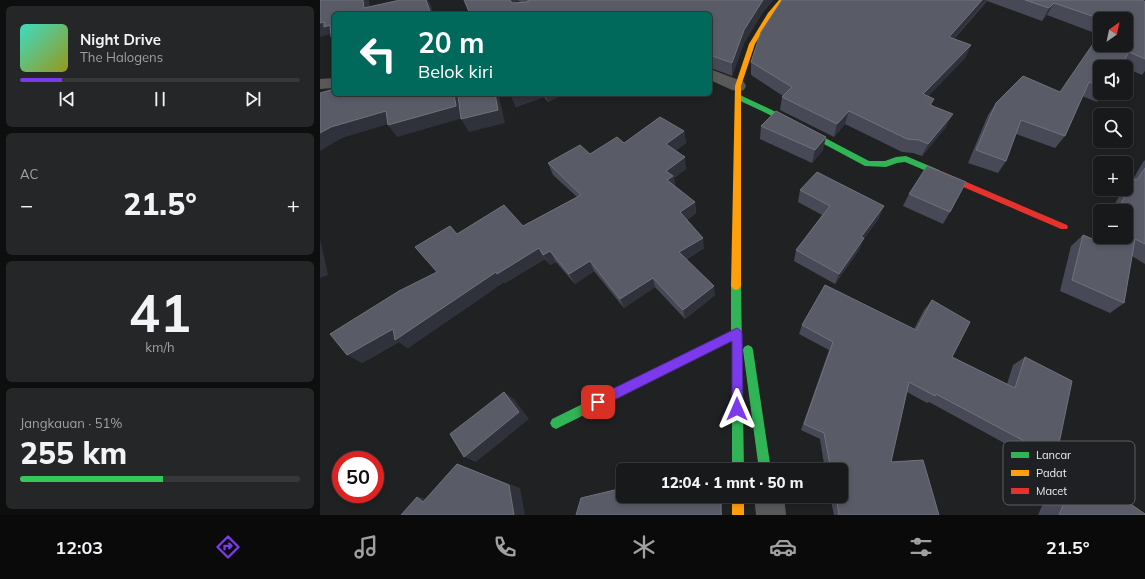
<!DOCTYPE html>
<html lang="id">
<meta charset="utf-8">
<style>
:root{--surface:#18191a;--page:#252627;--text:#f1f3f6;--muted:#9fa0a2;--line:#363839;--accent:#7c3aed}
body{margin:0;font-family:Mulish,sans-serif;background:var(--page);color:var(--text);height:100vh;display:flex;flex-direction:column;font-size:15px;white-space:nowrap}
*{box-sizing:border-box;margin:0}
p{font-size:13px;color:var(--muted)}
.icon{flex:none;width:22px;height:22px;fill:none;stroke:currentColor;stroke-width:2;stroke-linecap:round;stroke-linejoin:round}
.map{position:relative;flex:1;overflow:hidden}
.panel{display:flex;flex-direction:column;gap:6px;padding:6px;background:#0d0e0e;width:320px}
.panel>*{flex:none}
.guide{position:absolute;left:12px;top:12px;width:380px;height:84px;border-radius:6px;box-shadow:0 2px 6px #0003,0 0 0 1px var(--line);background:#00695c;color:#fff;overflow:hidden}
.needle{width:26px;rotate:33deg}
.controls{position:absolute;left:773px;top:12px;display:grid;gap:8px}
.controls a{display:grid;place-items:center;width:40px;height:40px;border-radius:6px;background:var(--surface);box-shadow:0 2px 6px #0003,0 0 0 1px var(--line);font-size:20px}
.speed{position:absolute;left:12px;top:451px;display:flex;gap:8px;font-size:20px;font-weight:700;text-align:center}
.speed>*{display:grid;place-content:center;width:52px;height:52px;border-radius:50%;background:var(--surface);box-shadow:0 2px 6px #0003,0 0 0 1px var(--line);line-height:1}
.speed .limit{border:6px solid #d22;background:#fff;color:#111}
.pin{position:absolute;display:grid;place-items:center;width:34px;height:34px;color:#fff;margin:-17px;border-radius:8px;box-shadow:0 2px 6px #0006}
.me{position:absolute;width:44px;margin:-22px;rotate:0deg;stroke-linejoin:round;filter:drop-shadow(0 0 3px #0008)}
.turn{display:flex;align-items:center;gap:14px;height:84px;padding:0 20px;font-size:18px}
.turn .icon{width:52px;height:52px;stroke-width:2.5}
.turn b{display:block;font-size:28px;line-height:34px}
.big{font-size:30px;font-weight:800;line-height:1.1}
.panel .widget{flex:1;display:flex;flex-direction:column;justify-content:center;gap:6px;min-width:0;padding:0 14px;border-radius:6px;background:var(--page)}
.panel .dial{align-items:center;gap:0}
.dial b{font-size:52px;line-height:1}
.song{display:flex;align-items:center;gap:12px}
.cover{width:48px;height:48px;border-radius:6px;background:linear-gradient(135deg,hsl(170 70% 55%),hsl(60 70% 35%))}
.played{height:4px;border-radius:2px;background:linear-gradient(90deg,var(--accent) 15%,var(--line) 15%)}
.keys{display:flex;justify-content:space-around;direction:ltr}
.heat{display:flex;justify-content:space-between;align-items:center;font-size:22px;direction:ltr}
.charge{height:6px;border-radius:3px;background:linear-gradient(90deg,#34c759 51%,var(--line) 0)}
.trip{position:absolute;left:296px;top:463px;width:232px;height:40px;border-radius:6px;background:var(--surface);box-shadow:0 2px 6px #0003,0 0 0 1px var(--line);font-weight:800;line-height:40px;text-align:center}
.tab-bar{display:flex;height:64px;justify-content:space-around;align-items:center;background:#0a0a0a;color:var(--muted)}
.tab-bar .icon{width:28px;height:28px}
.tab-bar .current{color:var(--accent)}
.tab-bar b{font-size:18px;color:var(--text)}
main{display:flex;flex:1;min-height:0}
.map>svg:first-child{display:block}
</style>
<main>
<section class="panel">
<div class="widget">
<div class="song"><i class="cover"></i><div><b>Night Drive</b><p>The Halogens</p></div></div>
<div class="played"></div>
<div class="keys"><svg class="icon" aria-label="previous" viewBox="0 0 24 24"><path d="M18 5L8 12l10 7zM5 5v14"/></svg><svg class="icon" aria-label="pause" viewBox="0 0 24 24"><path d="M8 5v14M16 5v14"/></svg><svg class="icon" aria-label="next" viewBox="0 0 24 24"><path d="M6 5l10 7-10 7zM19 5v14"/></svg></div>
</div>
<div class="widget"><p>AC</p>
<div class="heat"><a>−</a><b class="big">21.5°</b><a>+</a></div>
</div>
<div class="widget dial"><b>41</b><p>km/h</p></div>
<div class="widget"><p>Jangkauan · 51%</p><b class="big">255 km</b><div class="charge"></div></div>
</section>
<div class="map">
<svg width="825" height="515" viewBox="0 0 825 515">
<rect width="100%" height="100%" fill="#202122"/>
<g fill="none" stroke-linecap="round" stroke-linejoin="round">
<g fill="#595959" fill-rule="evenodd">
<path d="M390,69L424,82L426,86L424,90L418,91L412,90L390,80Z"/>
<path d="M14,78V88L0,89V79Z"/>
<path d="M434,496H464L466,515H436Z"/>
</g>
<g fill="#30b455" fill-rule="evenodd">
<path d="M416,95H420L450,109L549,161H565L576,157L586,156L619,170L620,172L616,175L585,162L577,163L566,167L545,166L446,113L416,99Z"/>
<path d="M416,282L419,283L421,286L424,470H412V341L236,429L232,427L230,423L232,419L411,331V286L413,283Z"/>
<path d="M428,345L432,347L433,350L451,470H439L423,350L424,347Z"/>
</g>
<g fill="#ff9f0a" fill-rule="evenodd">
<path d="M459,0H465L453,14L435,44L421,86V286L419,289L416,290L413,289L411,286L415,86L429,44L448,13Z"/>
<rect x="412" y="496" width="12" height="19"/>
</g>
<path fill="#e5322d" fill-rule="evenodd" d="M616,169L747,225L748,227L747,229H741L613,174L612,172Z"/>
</g>
<g fill="#474957" fill-rule="evenodd">
<path d="M143,0H453L443,12L424,43L412,76L391,68H390V14ZM198,1L205,3H192L193,2Z"/>
<path d="M462,0H825L824,1L825,2V71L822,75L806,68V67L801,65L780,67V93H784L777,102L762,96L745,136L735,148L696,134L686,161L678,173L648,163L668,115L676,103L740,92L806,19H780V35L727,15L722,21L667,1L634,39L651,45L645,58L608,96L612,105L626,127L602,156L593,153L582,152L525,124L514,137L460,110L462,97L463,96L431,75V62Z"/>
<path d="M190,94H244L228,102L224,97L196,107Z"/>
<path d="M441,126L503,150L492,163L440,139Z"/>
<path d="M364,131L366,143L355,151L366,169L354,178L355,186L375,202L376,213L367,220L384,248L367,259L395,295L365,319L335,287L304,308L274,271L255,284L236,262L230,265L225,259L185,283L184,282L88,348L79,342L42,363L117,272L137,234L203,226L257,197L233,175L228,163L270,154L304,143Z"/>
<path d="M825,160V264L812,256L804,303L790,313L740,291L751,246L763,235L775,240L780,231V237H806V211H791L802,191L803,189H806V187L812,181L823,162Z"/>
<path d="M480,190L559,218L543,240L539,250L515,284L474,261L476,250L502,215L478,202Z"/>
<path d="M589,194L630,212L623,224L583,206Z"/>
<path d="M612,300L632,357L687,384L693,365L705,357L736,458L721,463L609,402L607,403L587,392L571,462L619,515H514L510,496H521V470H505L500,439L481,430L509,350L479,334L482,325L594,329L604,310Z"/>
<path d="M759,468L825,515H718L736,474Z"/>
</g>
<g fill="#30323b">
<path d="M43,0H49L51,14L44,8Z"/>
<path d="M106,0H108L111,6L114,14H111Z"/>
<path d="M187,0H198V1L193,2L190,6Z"/>
<path d="M443,0H453L443,12L424,43L412,76V63L424,30Z"/>
<path d="M662,0H667L624,50L629,37Z"/>
<path d="M734,3L727,15L722,21L729,8Z"/>
<path d="M4,22L10,25L14,31V41L11,37H12L10,34L0,37V23Z"/>
<path d="M651,45L645,58L598,107L603,94Z"/>
<path d="M134,94H139L143,118L77,137L68,125Z"/>
<path d="M175,94H178L179,96L185,123L149,132L141,119Z"/>
<path d="M190,94H222L224,97L196,107Z"/>
<path d="M225,94H244L228,102Z"/>
<path d="M66,111L75,122L22,138L0,151V133L11,127Z"/>
<path d="M529,111L525,124L514,137L517,124Z"/>
<path d="M633,114L626,127L602,156L608,144Z"/>
<path d="M364,131L366,143L348,156L346,144Z"/>
<path d="M506,137L503,150L492,163L495,150Z"/>
<path d="M365,157L366,169L354,178L355,187L349,191L346,171Z"/>
<path d="M375,202L376,213L362,223L360,212Z"/>
<path d="M564,206L559,218L543,240L539,250L515,284L519,274L541,237Z"/>
<path d="M383,238L384,248L361,262L359,252Z"/>
<path d="M0,239L8,275L0,278Z"/>
<path d="M219,248L225,259L185,283L184,282L88,348L79,342L42,363L27,355Z"/>
<path d="M230,251L236,262L230,265L223,255Z"/>
<path d="M270,261L274,271L255,284L249,274Z"/>
<path d="M333,278L335,287L304,308L300,299Z"/>
<path d="M394,286L395,295L365,319L363,310Z"/>
<path d="M184,392L194,399L209,419L156,462L144,457Z"/>
<path d="M137,464L200,488L205,515H194Z"/>
<path d="M401,496H402V515H398L401,513Z"/>
<path d="M97,497L113,500L103,502Z"/>
</g>
<g fill="#595b67" stroke="#70727c">
<path d="M0,0H43L44,8L80,0H106L111,14H14V37H11L10,25L4,27V22L0,23Z"/>
<path d="M144,0H190L192,3L208,2V0H443L424,30L412,63L390,55V14H150Z"/>
<path d="M462,0H662L629,37L651,45L603,94L614,99L610,105L633,114L608,144L599,140L587,139L529,111L517,124L462,97L472,87L431,62L441,32Z"/>
<path d="M705,0H822L825,2V59L809,52L800,67H780V86L769,82L745,136L701,120L686,161L656,150L676,103L703,76L740,92L775,41L780,36V45H806V19H781L734,3L729,8Z"/>
<path d="M14,50V68L12,51Z"/>
<path d="M14,89V94H134L136,106L68,125L66,111L11,127L0,133V93Z"/>
<path d="M140,94H175L178,110L141,119L138,95Z"/>
<path d="M456,111L506,137L495,150L441,126Z"/>
<path d="M340,117L364,131L346,144L365,157L346,171L353,176L347,180L375,202L360,212L383,238L359,252L394,286L363,310L333,278L300,299L270,261L249,274L230,251L223,255L219,248L177,274L176,272L75,340L73,329L27,355L10,334L79,291L117,272L95,247L130,226L137,234L184,205L203,226L261,195L228,163L260,145L270,154L297,137L304,143Z"/>
<path d="M607,166L646,182L630,212L589,194Z"/>
<path d="M825,168V244L815,239L804,303L752,280L763,235L780,242L783,237H806V211H797L814,179L817,180Z"/>
<path d="M497,172L564,206L541,237L544,238L519,274L476,250L510,206L480,190Z"/>
<path d="M505,285L596,330L612,300L650,322L632,357L695,388L705,357L752,381L736,458L616,394L615,396L589,382L571,462L603,460L619,515H519L516,496H521V470H511L504,433L484,424L513,342L482,325Z"/>
<path d="M184,392L199,412L144,457L130,434Z"/>
<path d="M137,464L189,485L194,515H81L97,497L103,502Z"/>
<path d="M398,466L399,470H381Z"/>
<path d="M759,468L825,514V515H739Z"/>
<path d="M303,488V496H401V513L402,514L398,515H256L261,498Z"/>
</g>
<path fill="#7c3aed" stroke="#51269a" d="M417,328L420,330L422,333L423,409L421,413L417,415L413,413L412,409V341L278,408L274,406L272,402L274,398Z"/>
<rect x="683" y="441" width="132" height="64" rx="6" fill="#1f2023" stroke="#5d5e60" stroke-width="1"/>
<rect x="691" y="452" width="18" height="6" fill="#30b455"/>
<rect x="691" y="470" width="18" height="6" fill="#ff9f0a"/>
<rect x="691" y="488" width="18" height="6" fill="#e5322d"/>
<g font-size="11" fill="#eeeef0">
<text x="716" y="459">Lancar</text>
<text x="716" y="477">Padat</text>
<text x="716" y="495">Macet</text>
</g>
</svg>
<div class="controls">
<a><svg class="needle" viewBox="-14 -14 28 28"><path d="M0-13l5 13h-10z" fill="#e53935"/><path d="M0 13l5-13h-10z" fill="#9fa0a2"/></svg></a>
<a><svg class="icon" aria-label="sound" viewBox="0 0 24 24"><path d="M4 9h4l5-4v14l-5-4H4zM17 9q2 3 0 6"/></svg></a>
<a><svg class="icon" aria-label="search" viewBox="0 0 24 24"><circle cx="10" cy="10" r="6"/><path d="M15 15l6 6"/></svg></a>
<a>+</a>
<a>−</a>
</div>
<div class="speed"><div class="limit">50</div></div>
<div class="pin" style="left:278px;top:402px;background:#d93025"><svg class="icon" aria-label="arrive" viewBox="0 0 24 24"><path d="M6 21V4h12l-3 4 3 4H6"/></svg></div>
<svg class="me" style="left:417px;top:409px" viewBox="-20 -20 40 40"><path d="M0-17L14 15 0 8-14 15z" fill="#7c3aed" stroke="#fff" stroke-width="4"/></svg>
<div class="trip">12:04 · 1 mnt · 50 m</div>
<div class="guide">
<div class="turn"><svg class="icon" aria-label="left" viewBox="0 0 24 24"><path d="M17 20v-9H6M10 6l-5 5 5 5"/></svg><div><b>20 m</b>Belok kiri</div></div>
</div>
</div>
</main>
<nav class="tab-bar">
<b>12:03</b>
<svg class="icon current" aria-label="directions" viewBox="0 0 24 24"><path d="M12 3l9 9-9 9-9-9zM9 14v-3h6M13 9l2 2-2 2"/></svg>
<svg class="icon" aria-label="music" viewBox="0 0 24 24"><path d="M9 18V5l10-2v13"/><circle cx="6" cy="18" r="3"/><circle cx="16" cy="16" r="3"/></svg>
<svg class="icon" aria-label="phone" viewBox="0 0 24 24"><path d="M5 4h4l2 5-3 2q2 4 5 5l2-3 5 2v4C11 20 4 13 5 4z"/></svg>
<svg class="icon" aria-label="climate" viewBox="0 0 24 24"><path d="M12 3v18M4 7l16 10M4 17L20 7"/></svg>
<svg class="icon" aria-label="car" viewBox="0 0 24 24"><path d="M5 17H2v-5l4-1 3-4h7l3 4 3 1v5h-3M9 17h6M6 11h13"/><circle cx="7" cy="17" r="2"/><circle cx="17" cy="17" r="2"/></svg>
<svg class="icon" aria-label="filters" viewBox="0 0 24 24"><path d="M4 7h16M4 17h16"/><circle cx="9" cy="7" r="2"/><circle cx="15" cy="17" r="2"/></svg>
<b>21.5°</b>
</nav>
